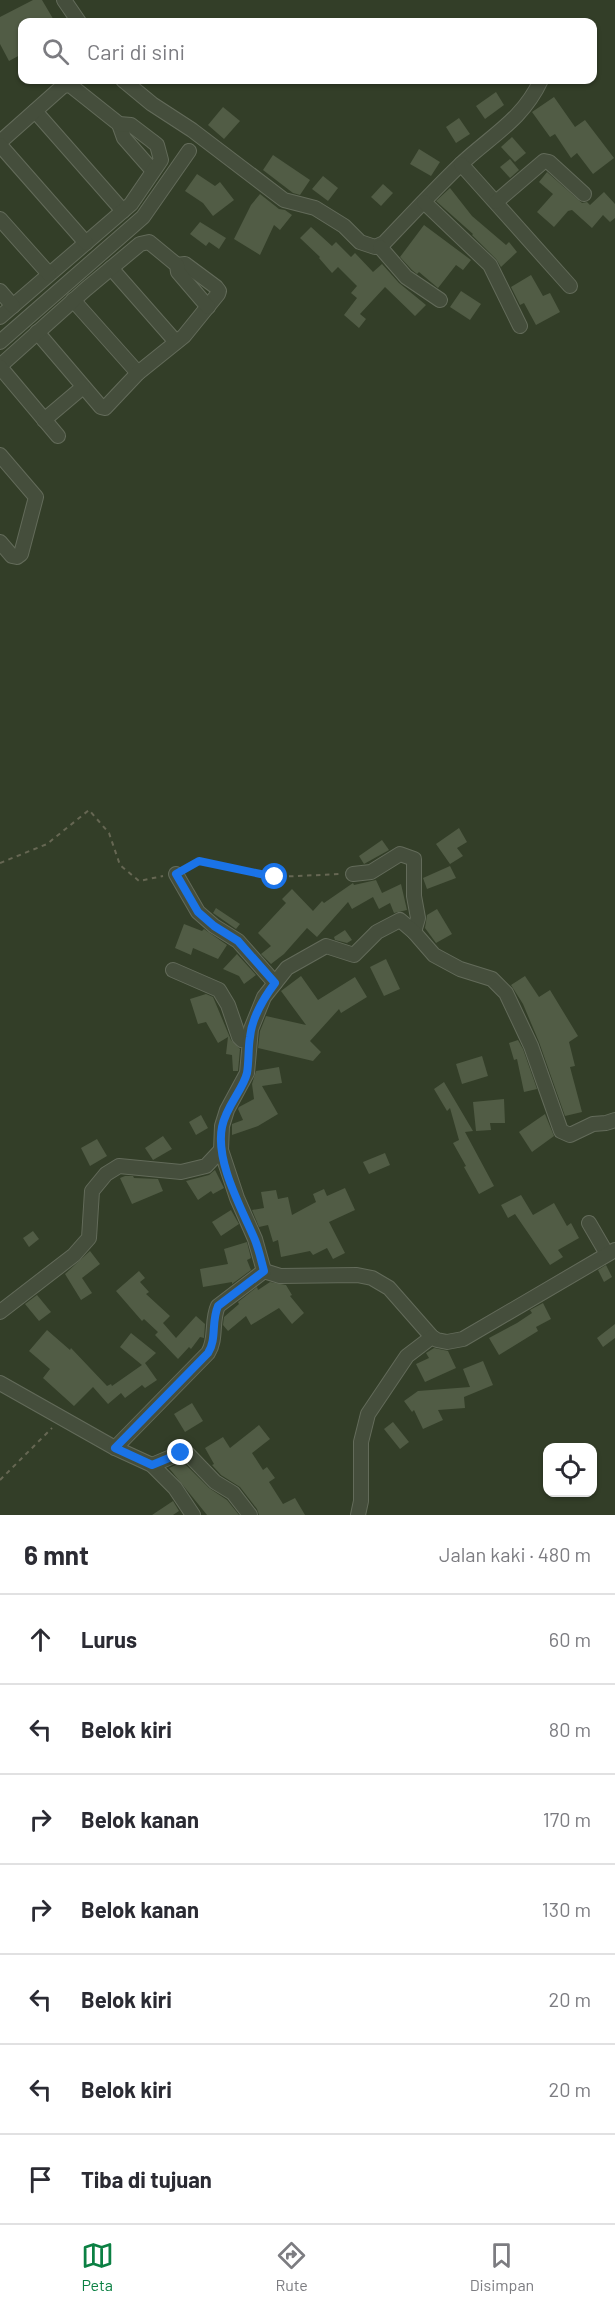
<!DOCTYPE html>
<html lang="id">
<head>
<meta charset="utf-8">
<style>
	body { margin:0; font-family:Barlow,sans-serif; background:#f2f2f3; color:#2b2b33 }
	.controls { position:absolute; right:18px; bottom:18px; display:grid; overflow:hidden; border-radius:12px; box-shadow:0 2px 4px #0004 }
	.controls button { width:54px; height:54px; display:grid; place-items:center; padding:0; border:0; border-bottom:2px solid #e1e1e2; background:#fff; color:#2b2b33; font:30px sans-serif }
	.stop { position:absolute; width:18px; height:18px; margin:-14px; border:4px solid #1a73e8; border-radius:50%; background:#fff }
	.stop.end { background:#1a73e8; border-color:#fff; box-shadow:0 2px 6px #0008 }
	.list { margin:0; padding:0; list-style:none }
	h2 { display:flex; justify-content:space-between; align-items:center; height:78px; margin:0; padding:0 24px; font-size:26px }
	h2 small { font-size:20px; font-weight:400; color:#7c7c81 }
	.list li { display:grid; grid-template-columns:39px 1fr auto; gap:18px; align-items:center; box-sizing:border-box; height:90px; padding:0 24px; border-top:2px solid #e1e1e2 }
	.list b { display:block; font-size:22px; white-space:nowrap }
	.list em { font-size:20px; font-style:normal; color:#7c7c81 }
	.icon { flex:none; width:33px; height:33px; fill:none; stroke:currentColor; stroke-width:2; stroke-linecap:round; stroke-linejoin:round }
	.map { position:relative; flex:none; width:615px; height:1515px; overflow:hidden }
	.search { position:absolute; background:#fff; box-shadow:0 2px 4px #0004; left:18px; right:18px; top:18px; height:66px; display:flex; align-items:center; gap:15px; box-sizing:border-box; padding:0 21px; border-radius:12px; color:#7c7c81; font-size:22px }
	.sheet { height:708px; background:#fff }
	nav { display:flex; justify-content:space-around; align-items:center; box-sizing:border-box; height:84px; border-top:2px solid #e1e1e2; background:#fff; font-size:16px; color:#7c7c81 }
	nav a { display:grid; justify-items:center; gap:3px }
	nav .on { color:#0b8043 }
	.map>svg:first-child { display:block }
	.building { fill:#515c45 }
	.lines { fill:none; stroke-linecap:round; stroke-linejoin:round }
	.minor-casing { stroke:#636b5a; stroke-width:16 }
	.path { stroke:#666753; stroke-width:2; stroke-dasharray:4.5 4.5; stroke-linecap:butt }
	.minor { stroke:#454e3c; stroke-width:14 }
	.route { stroke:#1a73e8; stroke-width:8 }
</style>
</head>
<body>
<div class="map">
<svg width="615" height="1515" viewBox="0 0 615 1515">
	<rect width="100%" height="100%" fill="#333e28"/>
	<g class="building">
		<path d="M33,0h9l13,22h-33v32l-13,7 -9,-17v-27z"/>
		<path d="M496,92l8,13 -19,14 -9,-13z"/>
		<path d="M554,97l21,30 10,-7 29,38 -21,16 -16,-21 -6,5 -16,-24 -5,3 -18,-25z"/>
		<path d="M223,107l17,14 -16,18 -16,-14z"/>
		<path d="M459,118l11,16 -14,9 -10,-16z"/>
		<path d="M512,137l14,16 -11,9 -14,-15z"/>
		<path d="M419,149l21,13 -9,14 -21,-12z"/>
		<path d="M273,155l37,25 -10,15 -7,-2 -30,-23z"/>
		<path d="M510,159l9,11 -9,8 -10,-11z"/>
		<path d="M547,172l35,31 5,-1 3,3 14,-13 11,12v14l-5,4 -7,-7 -11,13 -20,-18 -4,1 -14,16 -17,-15 16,-18 -14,-12z"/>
		<path d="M197,174l18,12 5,-4 14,18 -21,16 -10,-13 -18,-12z"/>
		<path d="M323,176l15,12 -10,13 -16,-12z"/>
		<path d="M383,184l10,9 -12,13 -10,-9z"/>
		<path d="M450,188l22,28 34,29 3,-3 8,10 -16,15 -5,-8 -24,-24 1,-1 -37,-33z"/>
		<path d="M260,194l19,15 6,1 7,5 -12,15 -6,-5 -14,30 -26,-16 17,-34z"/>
		<path d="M200,222l26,16 -7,11 -10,-7 -3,4 -16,-12z"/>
		<path d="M424,225l47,35 -8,10 -7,-5 -18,23 -19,-16 -2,2 -5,-4 -12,-13z"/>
		<path d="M311,227l21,19 4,-4 15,15 4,-4 18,19 9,-8 17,19 27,22 -11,11 -30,-29 -25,27 6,5 -7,9 -15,-13 13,-17 -6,-5 6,-7 -19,-19 -6,6 -13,-15 1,-1 -20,-19z"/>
		<path d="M531,275l12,21 7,-3 10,19 -24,13 -12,-22 -4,2 -9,-18z"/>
		<path d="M461,291l20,13 -11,16 -20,-13z"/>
		<path d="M459,828l8,14 -10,6 6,8 -13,8 -14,-20z"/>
		<path d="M382,840l7,10 -25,14 -5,-8z"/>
		<path d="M450,866l6,12 -29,11 -4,-11z"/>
		<path d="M376,880l6,13 19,-9 6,26 -13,3 -4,-10 -11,6 -6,-12 -21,12 -4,-7 -31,35 -10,-9 -23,26 -13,10 -10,-10 10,-8 -13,-13 28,-30 -4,-4 10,-10 21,22 9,-10 2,2 29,-20 1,2z"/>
		<path d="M216,908l24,16 -4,5 -23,-16z"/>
		<path d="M437,909l15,25 -16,9 -11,-15 2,-13z"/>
		<path d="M184,924l18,7 2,-2 23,16 -9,14 -25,-11 -2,7 -16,-7z"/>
		<path d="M345,930l7,10 -5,3 -12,-3 -1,-3z"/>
		<path d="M237,954l19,21 -12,9 -5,-8 -16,-7z"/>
		<path d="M386,959l14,30 -16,7 -14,-29z"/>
		<path d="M301,976l17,24 37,-23 12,20 -26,16 -2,-4 -29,32 11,11 -8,9 -55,-13 2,-17 6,-15 40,9 -25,-34z"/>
		<path d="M525,976l14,21 11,-7 28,46 -9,6 6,24 -5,1 12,45 -17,4 -26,-74 -16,-38 -12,-19z"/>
		<path d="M206,994l7,3 18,43 9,9 -2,22h-5l-1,-16 -6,-1 2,-17 -10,6 -12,-21 -8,2 -8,-25z"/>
		<path d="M518,1040l5,9 14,40 -13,3 -7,-33 -3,1 -5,-17z"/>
		<path d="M482,1056l6,20 -26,8 -6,-20z"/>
		<path d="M279,1067l3,16 -20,3 16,28 -20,12 -26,9v-11l11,-4 -5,-11 1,-2 15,-8 -2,-15 4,-13z"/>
		<path d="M444,1082l29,49 -8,1 29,54 -15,8 -15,-27 2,-1 -13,-23 6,-3 -9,-32 -3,3 -13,-22z"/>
		<path d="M504,1099l1,24h-15l1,7 -15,1 -3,-29z"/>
		<path d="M545,1114l9,22 -22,16 -13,-20z"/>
		<path d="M201,1115l7,13 -12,7 -7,-13z"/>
		<path d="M163,1136l9,13 -19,11 -8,-12z"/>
		<path d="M97,1139l10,17 -17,10 -9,-18z"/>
		<path d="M385,1153l5,12 -21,9 -6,-12z"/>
		<path d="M215,1170l9,18 -11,6 -2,-3 -13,9 -12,-19 23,-6z"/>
		<path d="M125,1176h8l1,2 24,1 5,12 -31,13 -12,-26z"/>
		<path d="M345,1188l10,22 -26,12 16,31 -12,6 -6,-11 -14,7 -3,-4 -29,6 -3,-17 -5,2 -5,-17 -9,2 -7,-17 12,-2 -3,-16 15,-2 2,9 10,-2 4,18 24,-13 -3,-8 11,-5 3,7z"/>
		<path d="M521,1195l12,20 21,-12 13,23 4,-3 8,15 -21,12 5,7 -13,8 -35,-51 -7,4 -7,-13z"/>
		<path d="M231,1210l8,14 -18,12 -9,-14z"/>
		<path d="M33,1231l6,8 -10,8 -6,-9z"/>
		<path d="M247,1242l4,16 -4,2 4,10 -19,14v-2l-29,5 -3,-18 28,-5 -4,-15z"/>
		<path d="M90,1251l10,13 -18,14 10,15 -11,7 -16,-26z"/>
		<path d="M606,1265l6,12 -8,5 -6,-12z"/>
		<path d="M139,1271l6,7 -5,4 9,10 -3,2 24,22 -7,7 13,15 20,-22 9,8 -1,14 -4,-1 -9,12 -2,-2 -11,12 -23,-24 3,-3 -14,-13 -2,2 -26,-30z"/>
		<path d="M270,1282l16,3 6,10 -2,1 14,17 -12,11 -13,-16 -28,17 -5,-9 -18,15 -5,-6 1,-8 15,-13 -1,-2 19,-15 1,3z"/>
		<path d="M37,1295l14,17 -12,9 -14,-17z"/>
		<path d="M543,1303l8,16 -15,8 2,4 -39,24 -10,-17 28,-15 15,-10 -2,-3z"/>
		<path d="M615,1324v14l-12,9 -6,-9z"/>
		<path d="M47,1330l23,20 1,-2 36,38 4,-2 1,2 30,-21 -22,-18 11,-14 25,20 -11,10 12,17 -12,8 -3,-3 -17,13 -4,-5 -13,11 -15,-17 -19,19 -31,-28 7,-9 -21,-18z"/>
		<path d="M434,1348l14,3 8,17 -31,14 -9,-18 13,-6 -3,-5z"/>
		<path d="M483,1361l10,24 -29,12 1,11 -27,2 5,10 -20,9 -9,-19 -2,2 -8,-11 14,-10 52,-4 -7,-18z"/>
		<path d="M192,1403l11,18 -18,11 -11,-18z"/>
		<path d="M393,1422l16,20 -9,7 -16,-20z"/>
		<path d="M259,1425l11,14 -18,14 11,17 4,-3 8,11 -6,4 14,22 12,-6 10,17h-46l-2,-6 -17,-22 -19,-12 -9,-10 2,-1 -9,-16 18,-11 7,11z"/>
		<path d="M180,1463h4l25,25 18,12 12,15h-32l-38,-47z"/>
		<path d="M173,1501l6,10 -6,4h-21z"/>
	</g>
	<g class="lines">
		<defs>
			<g id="minor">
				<path d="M64,0l15,22"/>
				<path d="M123,80l29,24 40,26 92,70 31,8 29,18 16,16 15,5 9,-4c25,-26 49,-52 75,-77 31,-30 63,-45 82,-86"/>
				<path d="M35,111l88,100"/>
				<path d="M119,124l5,14 29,33"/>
				<path d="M0,142l63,-56 7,-1 49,39 12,1 21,16 5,4 4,15 -30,44 -131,113"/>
				<path d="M0,145l86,98"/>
				<path d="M461,164l109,122"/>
				<path d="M424,202l66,63 30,61"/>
				<path d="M496,202l48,-41 5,1 35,32"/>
				<path d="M0,219l49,55"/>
				<path d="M380,247l26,30 34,23"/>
				<path d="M111,268l65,74"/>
				<path d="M0,291l13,15"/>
				<path d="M73,300l65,73"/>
				<path d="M37,332l64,75 4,1 33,-35 46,-37 34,-42 1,-3 -3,-4 -31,-23 -8,1"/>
				<path d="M0,342l143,-125 46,-66"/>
				<path d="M0,366l86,-77 54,-45 9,-2 28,23 1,7 30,35"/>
				<path d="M0,367l58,69"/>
				<path d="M44,420l39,-33"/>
				<path d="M0,455l36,42 -15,57 -4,3 -5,-1 -12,-14"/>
				<path d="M176,874l22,38 16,14 24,15 37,42"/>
				<path d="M353,874l18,-2 29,-18 14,5v37l4,22 -4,14"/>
				<path d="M173,970l46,20 9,15 11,32 3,3 8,-5"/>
				<path d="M589,1223l18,31"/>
				<path d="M264,1271l-9,-32 -18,-41 -16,-48 1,-24 5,-16 20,-37 4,-44 13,-32 23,-29 39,-22 28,9 23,-23 23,-12 14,12 20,23 26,14 32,10 14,14 25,53 30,85 9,4 23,-11 13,-1 9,-3"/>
				<path d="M264,1271l16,5 77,-1 15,3 17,10 43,49 5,3 10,2 16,-3 152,-89"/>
				<path d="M0,1312l74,-57 15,-17 3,-47 14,-17 13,-8 62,6 25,-6 15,-16"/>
				<path d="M0,1383l115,65 37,17 23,23 18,27"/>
				<path d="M115,1448l93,-95c9,-14 3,-32 10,-47l46,-35"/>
				<path d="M152,1465l26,-11h10l27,28 18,11 17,22"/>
				<path d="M358,1515l3,-14v-59l7,-28 39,-58 25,-19"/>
			</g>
		</defs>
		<use href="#minor" class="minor-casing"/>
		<g class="path">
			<path d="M0,863l47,-19 42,-34 20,23 11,32 19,16 24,-5"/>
			<path d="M185,868l14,-8 76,17 66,-3"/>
			<path d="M0,1480l52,-52"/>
		</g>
		<use href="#minor" class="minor"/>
	</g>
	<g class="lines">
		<path class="route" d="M181,1453l-29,12 -37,-17 93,-95c9,-14 3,-31 10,-47l46,-35c-3,-11 -5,-21 -9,-31 -13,-31 -40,-78 -33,-113 4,-21 21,-37 25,-54 2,-11 1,-25 3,-36 2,-20 13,-38 25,-54l-37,-42 -24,-15 -16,-14 -22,-38 23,-13 76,16"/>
	</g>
</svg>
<div class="controls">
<button><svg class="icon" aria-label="locate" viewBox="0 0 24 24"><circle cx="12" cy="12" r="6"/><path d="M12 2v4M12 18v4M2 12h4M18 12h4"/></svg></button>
</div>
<div class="stop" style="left:275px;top:877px"></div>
<div class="stop end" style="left:181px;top:1453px"></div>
<div class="search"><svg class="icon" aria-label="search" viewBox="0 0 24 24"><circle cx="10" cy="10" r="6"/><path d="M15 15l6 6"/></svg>Cari di sini</div>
</div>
<section class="sheet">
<h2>6 mnt<small>Jalan kaki · 480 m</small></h2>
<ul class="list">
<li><svg class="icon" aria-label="ahead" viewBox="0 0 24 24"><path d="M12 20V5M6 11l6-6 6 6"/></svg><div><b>Lurus</b></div><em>60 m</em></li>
<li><svg class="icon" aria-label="left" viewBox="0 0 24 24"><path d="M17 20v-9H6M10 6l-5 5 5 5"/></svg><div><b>Belok kiri</b></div><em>80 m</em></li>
<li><svg class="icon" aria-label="right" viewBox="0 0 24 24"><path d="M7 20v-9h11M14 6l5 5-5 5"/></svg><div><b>Belok kanan</b></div><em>170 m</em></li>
<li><svg class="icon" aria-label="right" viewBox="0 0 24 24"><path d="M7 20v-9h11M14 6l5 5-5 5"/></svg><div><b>Belok kanan</b></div><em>130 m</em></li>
<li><svg class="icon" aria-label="left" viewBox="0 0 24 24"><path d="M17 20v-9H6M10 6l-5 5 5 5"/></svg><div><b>Belok kiri</b></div><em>20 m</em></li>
<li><svg class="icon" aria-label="left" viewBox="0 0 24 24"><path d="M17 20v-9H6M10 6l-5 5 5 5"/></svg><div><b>Belok kiri</b></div><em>20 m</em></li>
<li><svg class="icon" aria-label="arrive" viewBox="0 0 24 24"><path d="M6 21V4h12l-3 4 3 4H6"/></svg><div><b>Tiba di tujuan</b></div></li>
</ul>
</section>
<nav>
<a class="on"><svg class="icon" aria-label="map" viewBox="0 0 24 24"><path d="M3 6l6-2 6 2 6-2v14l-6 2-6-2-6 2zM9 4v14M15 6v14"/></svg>Peta</a>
<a><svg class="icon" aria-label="directions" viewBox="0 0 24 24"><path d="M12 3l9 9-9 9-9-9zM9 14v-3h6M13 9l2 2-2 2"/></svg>Rute</a>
<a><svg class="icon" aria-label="saved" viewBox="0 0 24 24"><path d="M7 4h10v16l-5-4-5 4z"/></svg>Disimpan</a>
</nav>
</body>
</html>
